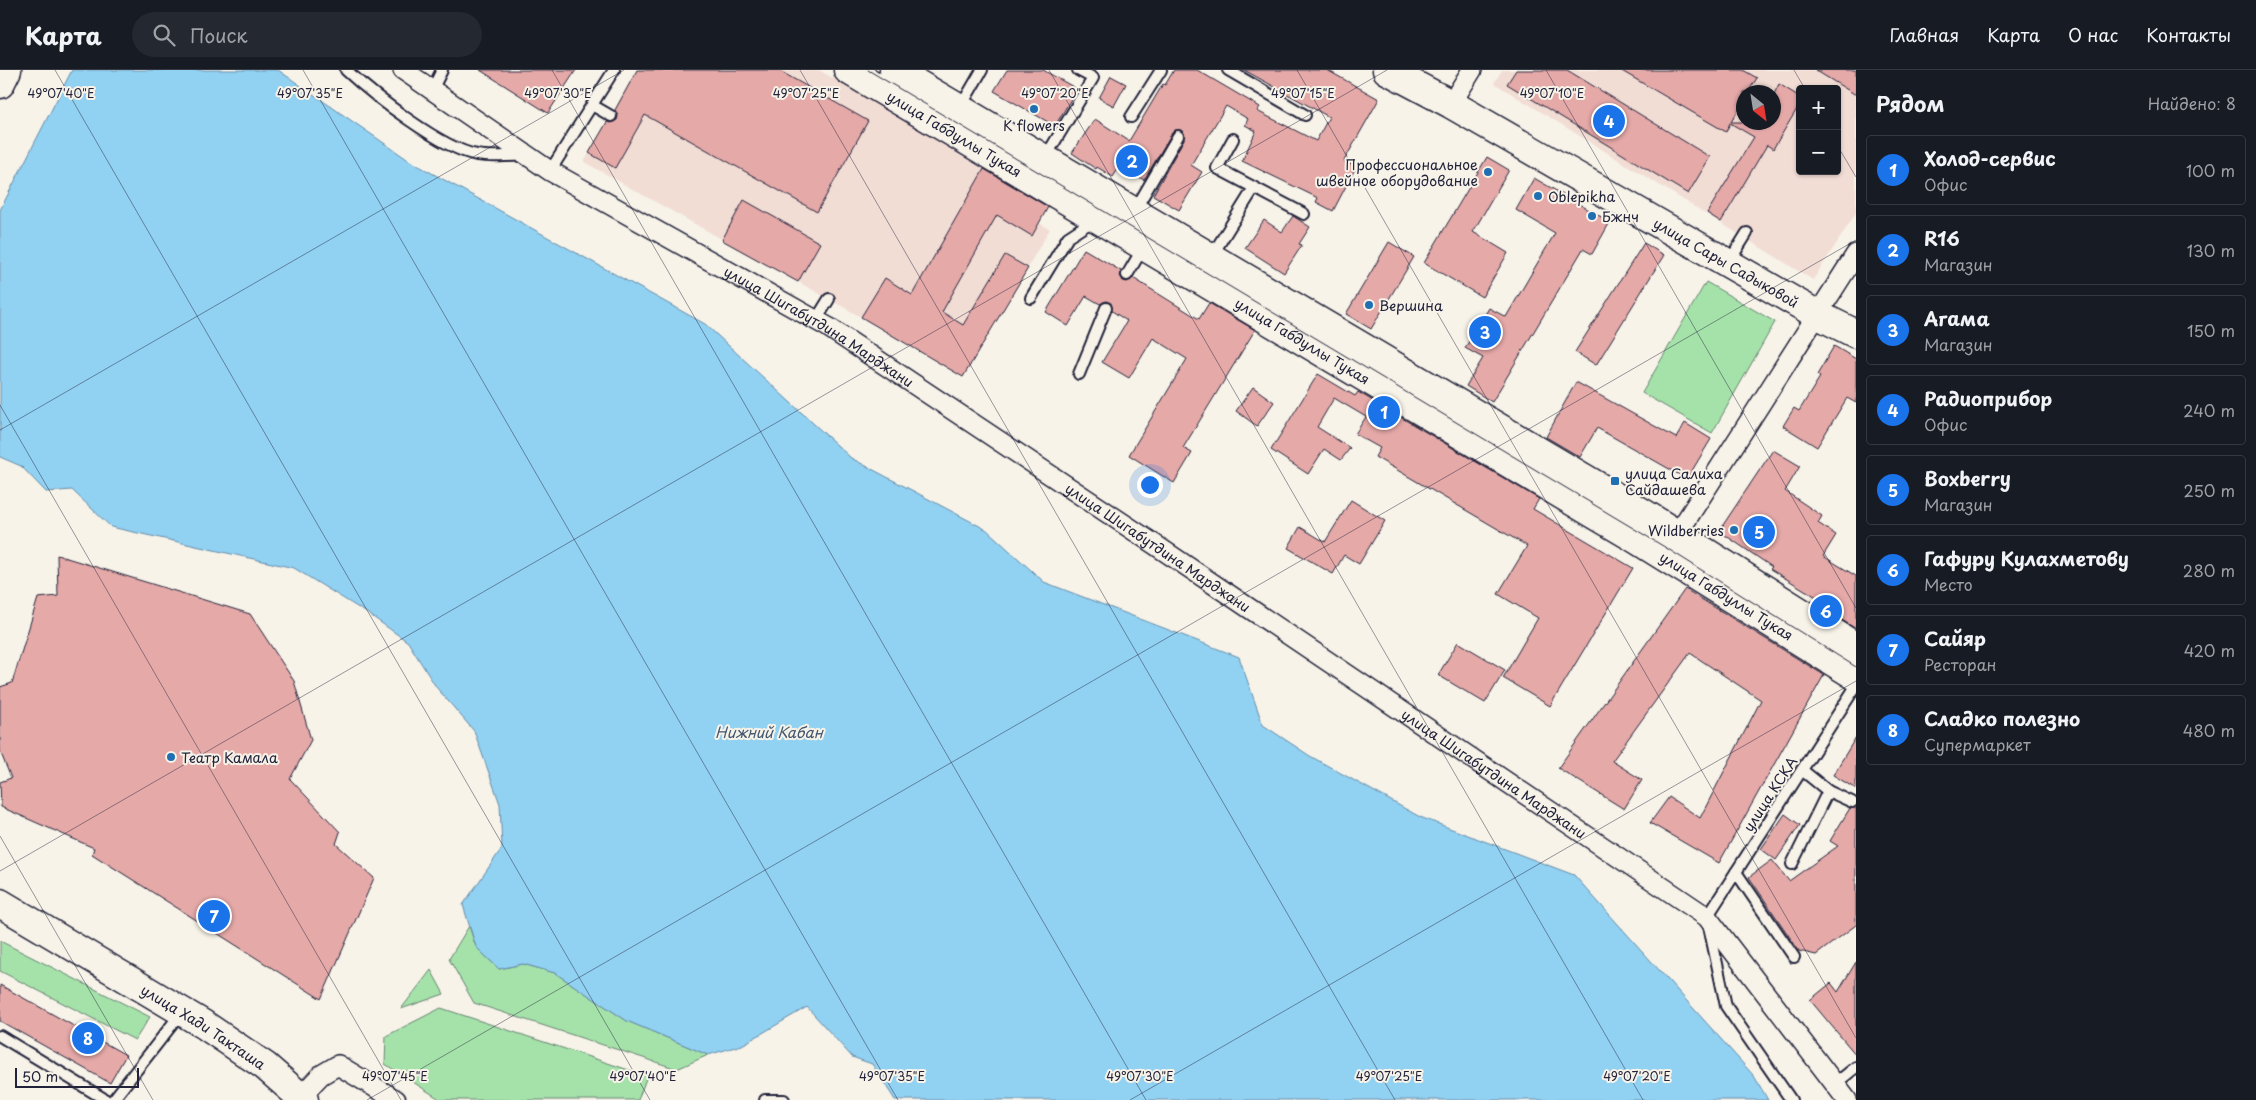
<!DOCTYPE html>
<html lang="ru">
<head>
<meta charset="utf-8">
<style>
	body { margin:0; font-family:"Playpen Sans",sans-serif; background:#242831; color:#f1f3f6 }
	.controls { position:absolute; right:15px; top:15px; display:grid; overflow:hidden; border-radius:5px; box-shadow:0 1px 4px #0004 }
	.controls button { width:45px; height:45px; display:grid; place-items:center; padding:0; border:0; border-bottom:1px solid #363941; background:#171b24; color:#f1f3f6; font:25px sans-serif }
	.compass { position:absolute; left:1736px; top:15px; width:45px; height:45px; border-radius:50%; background:#171b24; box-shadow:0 1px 4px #0004; rotate:150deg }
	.scale { position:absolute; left:15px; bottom:12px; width:124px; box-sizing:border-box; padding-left:5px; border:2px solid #22223b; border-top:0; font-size:14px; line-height:18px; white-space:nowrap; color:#22223b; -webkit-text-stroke:4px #f7f3e8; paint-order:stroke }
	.you { position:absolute; left:1149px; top:414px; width:18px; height:18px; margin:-12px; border:4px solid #fff; border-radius:50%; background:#1a73e8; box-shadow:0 0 0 8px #1a73e833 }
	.badge { display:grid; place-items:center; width:32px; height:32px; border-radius:50%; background:#1a73e8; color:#fff; font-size:16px; font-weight:700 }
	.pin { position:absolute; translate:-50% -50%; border:2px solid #fff; box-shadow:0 1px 5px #0006 }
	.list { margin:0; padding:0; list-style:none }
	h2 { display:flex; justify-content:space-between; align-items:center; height:65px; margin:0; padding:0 20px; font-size:21px }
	h2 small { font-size:16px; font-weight:400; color:#9ea1a6 }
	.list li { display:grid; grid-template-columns:32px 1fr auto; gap:15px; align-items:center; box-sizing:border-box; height:70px; margin:0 10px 10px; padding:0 10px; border:1px solid #363941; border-radius:5px }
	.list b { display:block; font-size:19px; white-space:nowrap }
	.list p { margin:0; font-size:16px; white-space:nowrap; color:#9ea1a6 }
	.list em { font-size:16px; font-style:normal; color:#9ea1a6 }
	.icon { flex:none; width:28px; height:28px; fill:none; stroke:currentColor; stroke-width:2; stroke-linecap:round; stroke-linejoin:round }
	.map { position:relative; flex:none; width:1856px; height:1030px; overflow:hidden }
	header { display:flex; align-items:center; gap:30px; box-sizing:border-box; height:70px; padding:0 25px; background:#171b24; border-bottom:1px solid #363941 }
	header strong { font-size:24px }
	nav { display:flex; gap:28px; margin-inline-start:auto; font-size:18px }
	.search { width:350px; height:45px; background:#242831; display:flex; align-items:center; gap:12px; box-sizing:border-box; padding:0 18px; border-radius:28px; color:#9ea1a6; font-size:19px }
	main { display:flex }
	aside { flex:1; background:#171b24 }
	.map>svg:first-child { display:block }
	.built { fill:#f2ddd5; fill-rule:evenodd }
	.green { fill:#a5e2a9; stroke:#648272 }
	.water { fill:#91d1f2; stroke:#658ba9 }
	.building { fill:#e5a9a8; stroke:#22223b }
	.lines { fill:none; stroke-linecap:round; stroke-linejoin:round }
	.lane-casing { stroke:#22223b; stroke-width:14 }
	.street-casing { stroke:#22223b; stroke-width:22 }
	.secondary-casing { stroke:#22223b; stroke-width:31 }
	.lane { stroke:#f7f3e8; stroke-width:10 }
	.street { stroke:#f7f3e8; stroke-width:19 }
	.secondary { stroke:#f7f3e8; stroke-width:28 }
	.tram { stroke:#22223b; stroke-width:1 }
	.ticks { fill:none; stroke:#22223b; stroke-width:1; stroke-opacity:0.45 }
	.poi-dot { fill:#1f6fb2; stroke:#f7f3e8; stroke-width:2 }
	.labels { text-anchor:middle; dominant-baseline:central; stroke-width:4; stroke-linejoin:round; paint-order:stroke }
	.poi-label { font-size:14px; fill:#22223b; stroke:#f7f3e8; text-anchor:start }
	.street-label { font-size:14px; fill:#22223b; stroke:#f7f3e8 }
	.water-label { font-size:15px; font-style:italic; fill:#435772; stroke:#f7f3e8 }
	.ticks-label { font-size:12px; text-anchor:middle; fill:#22223b; stroke:#f7f3e8; stroke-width:4; stroke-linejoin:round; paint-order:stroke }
</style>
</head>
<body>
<header>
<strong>Карта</strong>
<div class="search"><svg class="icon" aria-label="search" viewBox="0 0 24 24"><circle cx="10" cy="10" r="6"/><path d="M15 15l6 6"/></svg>Поиск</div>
<nav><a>Главная</a><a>Карта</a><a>О нас</a><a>Контакты</a></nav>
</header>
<main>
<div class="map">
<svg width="1856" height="1030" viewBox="0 0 1856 1030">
	<rect width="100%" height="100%" fill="#f7f3e8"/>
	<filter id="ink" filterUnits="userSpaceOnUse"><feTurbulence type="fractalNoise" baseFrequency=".02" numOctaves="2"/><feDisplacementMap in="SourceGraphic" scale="10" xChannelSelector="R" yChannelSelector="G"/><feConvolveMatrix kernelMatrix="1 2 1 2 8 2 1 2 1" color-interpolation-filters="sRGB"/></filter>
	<g filter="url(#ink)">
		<g class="built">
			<path d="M637,0h182l231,135 -11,18 11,6 -87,148 -102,-60 -277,-155z"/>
			<path d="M1502,0h354v143l-43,67 -319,-197zM1800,19h37v82h-37zM1744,22h30v30h-30z"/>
		</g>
		<g class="green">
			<path d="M1706,212l69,40 -63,111 -70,-40z"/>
			<path d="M469,856l7,21 23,22 24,-5 32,9 72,48 81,34 -31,14 -203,-66 -25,-44z"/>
			<path d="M0,871l150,76 -15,23 -135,-69z"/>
			<path d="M431,900l13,24 -43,15z"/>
			<path d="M441,938l206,68 -9,24h-197l-56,-36 1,-28z"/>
		</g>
		<path class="water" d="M72,0h206l132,91 295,163 146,134 136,72 57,52 195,75 24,68 47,31 110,61 154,58 180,201 14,24h-873l-23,-36 -20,-7 -45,-50 -65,38 -34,10 -81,-34 -72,-48 -32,-9 -24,5 -23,-22 -13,-42 39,-57 -2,-44 -26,-73 -38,-44 -28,-45 -38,-27 -76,-47 -183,-41 -39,-37 -26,2 -25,-26 -21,-9v-247z"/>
		<g class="building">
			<path d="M480,0h96l-28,43z"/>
			<path d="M637,0h141l90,51 -51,91 -172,-97 -30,53 -26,-15 18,-31 4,1 6,-3 1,-4 -3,-6z"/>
			<path d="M1007,0h36l34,19 -22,37 -61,-35z"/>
			<path d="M1174,0h23l63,37 -3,4 59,30 13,-24 -85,-47h83l52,29 -35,62 12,6 -23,44 -17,-9 2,-4 -76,-37 14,-30 -11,-6 3,-6 -22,-13 -35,59 11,7 -23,38 -26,-15 31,-56v-6l-3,-3h-6l-3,3 -28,47 -24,-14 -7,11 -16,-10 -1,2 -24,-16 23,-34 34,22 34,-57 2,1z"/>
			<path d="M1516,0h51l143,87 -22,37 -181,-110z"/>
			<path d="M1620,0h123l14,8 -9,14h-4v9l-13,21h43v-28l5,-10 21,13v7l-27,45 -6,-4 -46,77 -14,-9 47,-76 -24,-14 -4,9z"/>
			<path d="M1815,0h41v25z"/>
			<path d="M1111,6l15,8 -12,22 -15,-8z"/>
			<path d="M1487,87l22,13 -36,62 35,21 -26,44 -58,-34z"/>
			<path d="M984,99l64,38 -16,29 -35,-21 -55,97 21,13 42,-70 23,13 -65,109 -102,-60 24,-39 27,17z"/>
			<path d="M1534,108l76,44 -18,32 -9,-5 -91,153 -26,-16 17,-28 -18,-10 24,-40 17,9 49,-84 -39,-23z"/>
			<path d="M744,130l76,43 -22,39 -76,-42z"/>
			<path d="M1293,146l17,11 -11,17 3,1 -18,28 -39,-25 19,-28 18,12z"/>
			<path d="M1389,172l25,15 -43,72 -25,-15z"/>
			<path d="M1644,173l20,12 -68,110 -21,-13z"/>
			<path d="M1084,179l37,22 -1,4 3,6 4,1 6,-4 66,41 10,-16 46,27 -72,118 9,5 -18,30 -45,-28 58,-96 -34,-21 -24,40 -27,-16 25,-41 -15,-10 -1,-8 -5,-2 -6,3 -14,-8 -18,30 -22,-14z"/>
			<path d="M1834,276l22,13v44l-9,-5 -30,49 -34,-21 11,-18 5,3 21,-34 -3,-2z"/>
			<path d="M1318,304l37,22 3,-4 181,107 -6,10 100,59 -83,138 -47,-28 35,-60 -40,-24 29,-48 -152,-89 5,-9 -25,-14 11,-17 -32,-19 -17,29 33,21 -9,12 -17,-11 -16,25 -37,-24z"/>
			<path d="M1576,312l100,56 9,-15 26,16 -24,40 -90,-51 -17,29 -34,-20z"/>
			<path d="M1253,317l21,15 -17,24 -21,-15z"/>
			<path d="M1773,380l27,16 -15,25 37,25 -4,7 18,12 -13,21 33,20v53l-36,-23 3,-5 -53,-32 2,-2 -53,-36z"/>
			<path d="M1351,430l34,21 -26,43 -15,-9 -11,19 -45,-26 12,-21 25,15z"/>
			<path d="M57,485l193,59 44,67 17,59 -21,39 50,53 -4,12 38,34 -53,121 -229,-145 2,-6 -93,-41 -1,-25 11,-4 -11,-27v-64l12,-4 26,-85 20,-2z"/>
			<path d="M1685,519l139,86 -105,188 -69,-40 19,-26 31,21 61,-118 -71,-47 -78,108 30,19 -18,29 -66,-41z"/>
			<path d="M1458,572l47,28 -20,33 -47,-28z"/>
			<path d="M1856,667v52l-23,-14z"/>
			<path d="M1850,738h6v117l-40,30 -17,-4 -50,-74 23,-17 17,21 49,-35 -8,-5z"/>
			<path d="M1785,744l15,11 -24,35 -15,-11z"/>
			<path d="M1856,892v93l-46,-55 21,-17 7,9z"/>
			<path d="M0,915l126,70 -16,28 -110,-62z"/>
		</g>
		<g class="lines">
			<defs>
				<g id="lane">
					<path d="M346,0c27,25 96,79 131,85 15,3 32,0 46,1"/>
					<path d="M1228,0l77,45"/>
					<path d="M432,20l10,-20"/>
					<path d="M592,35l19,11"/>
					<path d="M960,38l22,-38"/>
					<path d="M1131,47l30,-47"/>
					<path d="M1233,69l-16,29 87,46"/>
					<path d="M1045,88l48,-80 -15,-8"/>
					<path d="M550,101l64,-101"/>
					<path d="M1135,140l43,-74"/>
					<path d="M1211,187l43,-69"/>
					<path d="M1729,192l18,-29"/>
					<path d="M1127,205l16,-27"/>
					<path d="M1031,228l37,-61 20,-13 5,-7"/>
					<path d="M816,250l13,-21"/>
					<path d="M1079,304l27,-66"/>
					<path d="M1828,721l24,11"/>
					<path d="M1792,794l36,-73 -26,-21"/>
					<path d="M1736,802l58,85"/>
					<path d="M0,966l106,64"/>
					<path d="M1835,1014l21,-17"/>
					<path d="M113,1030l69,-88"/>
					<path d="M765,1030h19"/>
					<path d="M1791,1030l-65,-94 -19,-89 149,-231"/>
				</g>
				<g id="street">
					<path id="s1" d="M403,0l147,101 278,156 326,217 553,373 140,183"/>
					<path d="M1451,34l21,-34"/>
					<path d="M1671,474l185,-290"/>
					<path d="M301,1026l20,-21 17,-10 58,35"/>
				</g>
				<g id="secondary">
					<path id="s2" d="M848,0l783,466 225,140"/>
					<path d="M894,0l751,444 211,133"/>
					<path id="s3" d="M1387,0l64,34 367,211 38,19"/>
					<path d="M0,14l7,-14"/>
					<path id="s4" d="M0,833l203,121 62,42 39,34"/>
				</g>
			</defs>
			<use href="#lane" class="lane-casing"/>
			<use href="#street" class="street-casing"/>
			<use href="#secondary" class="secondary-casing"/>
			<use href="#lane" class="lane"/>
			<use href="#street" class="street"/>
			<use href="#secondary" class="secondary"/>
			<path class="tram" d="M868,0l800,479 188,118"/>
		</g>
	</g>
	<path class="ticks" d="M55,0l595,1030M303,0l595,1030M552,0l594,1030M800,0l595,1030M1049,0l594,1030M1297,0l559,968M1546,0l310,538M1794,0l11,19M1837,75l19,32M0,335l401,695M0,360l624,-360M0,766l153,264M0,801l1387,-801M367,1030l1489,-860M1130,1030l726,-419"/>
	<g class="poi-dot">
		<circle cx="1034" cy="39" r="5"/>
		<circle cx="1488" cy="102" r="5"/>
		<circle cx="1538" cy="126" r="5"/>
		<circle cx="1592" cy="146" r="5"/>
		<circle cx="1369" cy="235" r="5"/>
		<rect x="1610" y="406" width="10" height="10" rx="2.5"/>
		<circle cx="1734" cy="460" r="5"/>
		<circle cx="171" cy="687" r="5"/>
	</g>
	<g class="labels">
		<g class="poi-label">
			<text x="1034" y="55" text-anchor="middle">K flowers</text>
			<text x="1478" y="94" text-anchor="end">Профессиональное<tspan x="1478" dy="16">швейное оборудование</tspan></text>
			<text x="1548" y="126">Oblepikha</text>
			<text x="1602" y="146">Бжнч</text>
			<text x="1379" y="235">Вершина</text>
			<text x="1625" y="403">улица Салиха<tspan x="1625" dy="16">Сайдашева</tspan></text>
			<text x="1724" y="460" text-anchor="end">Wildberries</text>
			<text x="181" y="687">Театр Камала</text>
		</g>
		<g class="street-label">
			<text stroke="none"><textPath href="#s2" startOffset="124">улица Габдуллы Тукая</textPath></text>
			<text stroke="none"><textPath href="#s3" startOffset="390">улица Сары Садыковой</textPath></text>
			<text stroke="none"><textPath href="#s1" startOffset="489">улица Шигабутдина Марджани</textPath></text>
			<text stroke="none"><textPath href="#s2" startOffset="529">улица Габдуллы Тукая</textPath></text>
			<text stroke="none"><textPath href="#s1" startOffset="894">улица Шигабутдина Марджани</textPath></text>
			<text stroke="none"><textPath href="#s2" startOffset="1024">улица Габдуллы Тукая</textPath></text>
			<text stroke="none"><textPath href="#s1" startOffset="1299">улица Шигабутдина Марджани</textPath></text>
			<text transform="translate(1770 724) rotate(-57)">улица КСКА</text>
			<text stroke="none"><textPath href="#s4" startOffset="238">улица Хади Такташа</textPath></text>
		</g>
		<g class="water-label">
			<text x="769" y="661">Нижний Кабан</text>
		</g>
	</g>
	<g class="ticks-label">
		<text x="806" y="28">49°07'25"E</text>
		<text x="1552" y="28">49°07'10"E</text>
		<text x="61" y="28">49°07'40"E</text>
		<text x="310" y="28">49°07'35"E</text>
		<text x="558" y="28">49°07'30"E</text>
		<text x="1055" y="28">49°07'20"E</text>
		<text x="1303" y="28">49°07'15"E</text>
		<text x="395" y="1011">49°07'45"E</text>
		<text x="643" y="1011">49°07'40"E</text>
		<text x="892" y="1011">49°07'35"E</text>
		<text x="1140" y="1011">49°07'30"E</text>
		<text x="1389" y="1011">49°07'25"E</text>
		<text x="1637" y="1011">49°07'20"E</text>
	</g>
</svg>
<div class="controls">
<button>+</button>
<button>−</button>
</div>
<svg class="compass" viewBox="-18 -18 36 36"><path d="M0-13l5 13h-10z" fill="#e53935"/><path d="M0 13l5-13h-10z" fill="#9ea1a6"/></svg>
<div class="scale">50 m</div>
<div class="you"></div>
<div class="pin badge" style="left:1384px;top:342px">1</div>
<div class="pin badge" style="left:1132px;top:91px">2</div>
<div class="pin badge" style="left:1485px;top:262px">3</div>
<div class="pin badge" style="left:1609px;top:51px">4</div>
<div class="pin badge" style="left:1759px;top:462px">5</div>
<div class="pin badge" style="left:1826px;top:541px">6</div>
<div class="pin badge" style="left:214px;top:846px">7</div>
<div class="pin badge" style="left:88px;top:968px">8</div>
</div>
<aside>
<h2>Рядом<small>Найдено: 8</small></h2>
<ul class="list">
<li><span class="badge">1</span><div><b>Холод-сервис</b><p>Офис</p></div><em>100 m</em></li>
<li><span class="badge">2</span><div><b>R16</b><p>Магазин</p></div><em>130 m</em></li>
<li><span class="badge">3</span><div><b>Агама</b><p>Магазин</p></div><em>150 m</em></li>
<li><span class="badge">4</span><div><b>Радиоприбор</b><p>Офис</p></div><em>240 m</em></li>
<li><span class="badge">5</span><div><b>Boxberry</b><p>Магазин</p></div><em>250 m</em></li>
<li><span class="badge">6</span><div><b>Гафуру Кулахметову</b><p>Место</p></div><em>280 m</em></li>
<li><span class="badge">7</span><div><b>Сайяр</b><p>Ресторан</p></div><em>420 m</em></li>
<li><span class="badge">8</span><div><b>Сладко полезно</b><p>Супермаркет</p></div><em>480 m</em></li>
</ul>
</aside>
</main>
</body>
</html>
